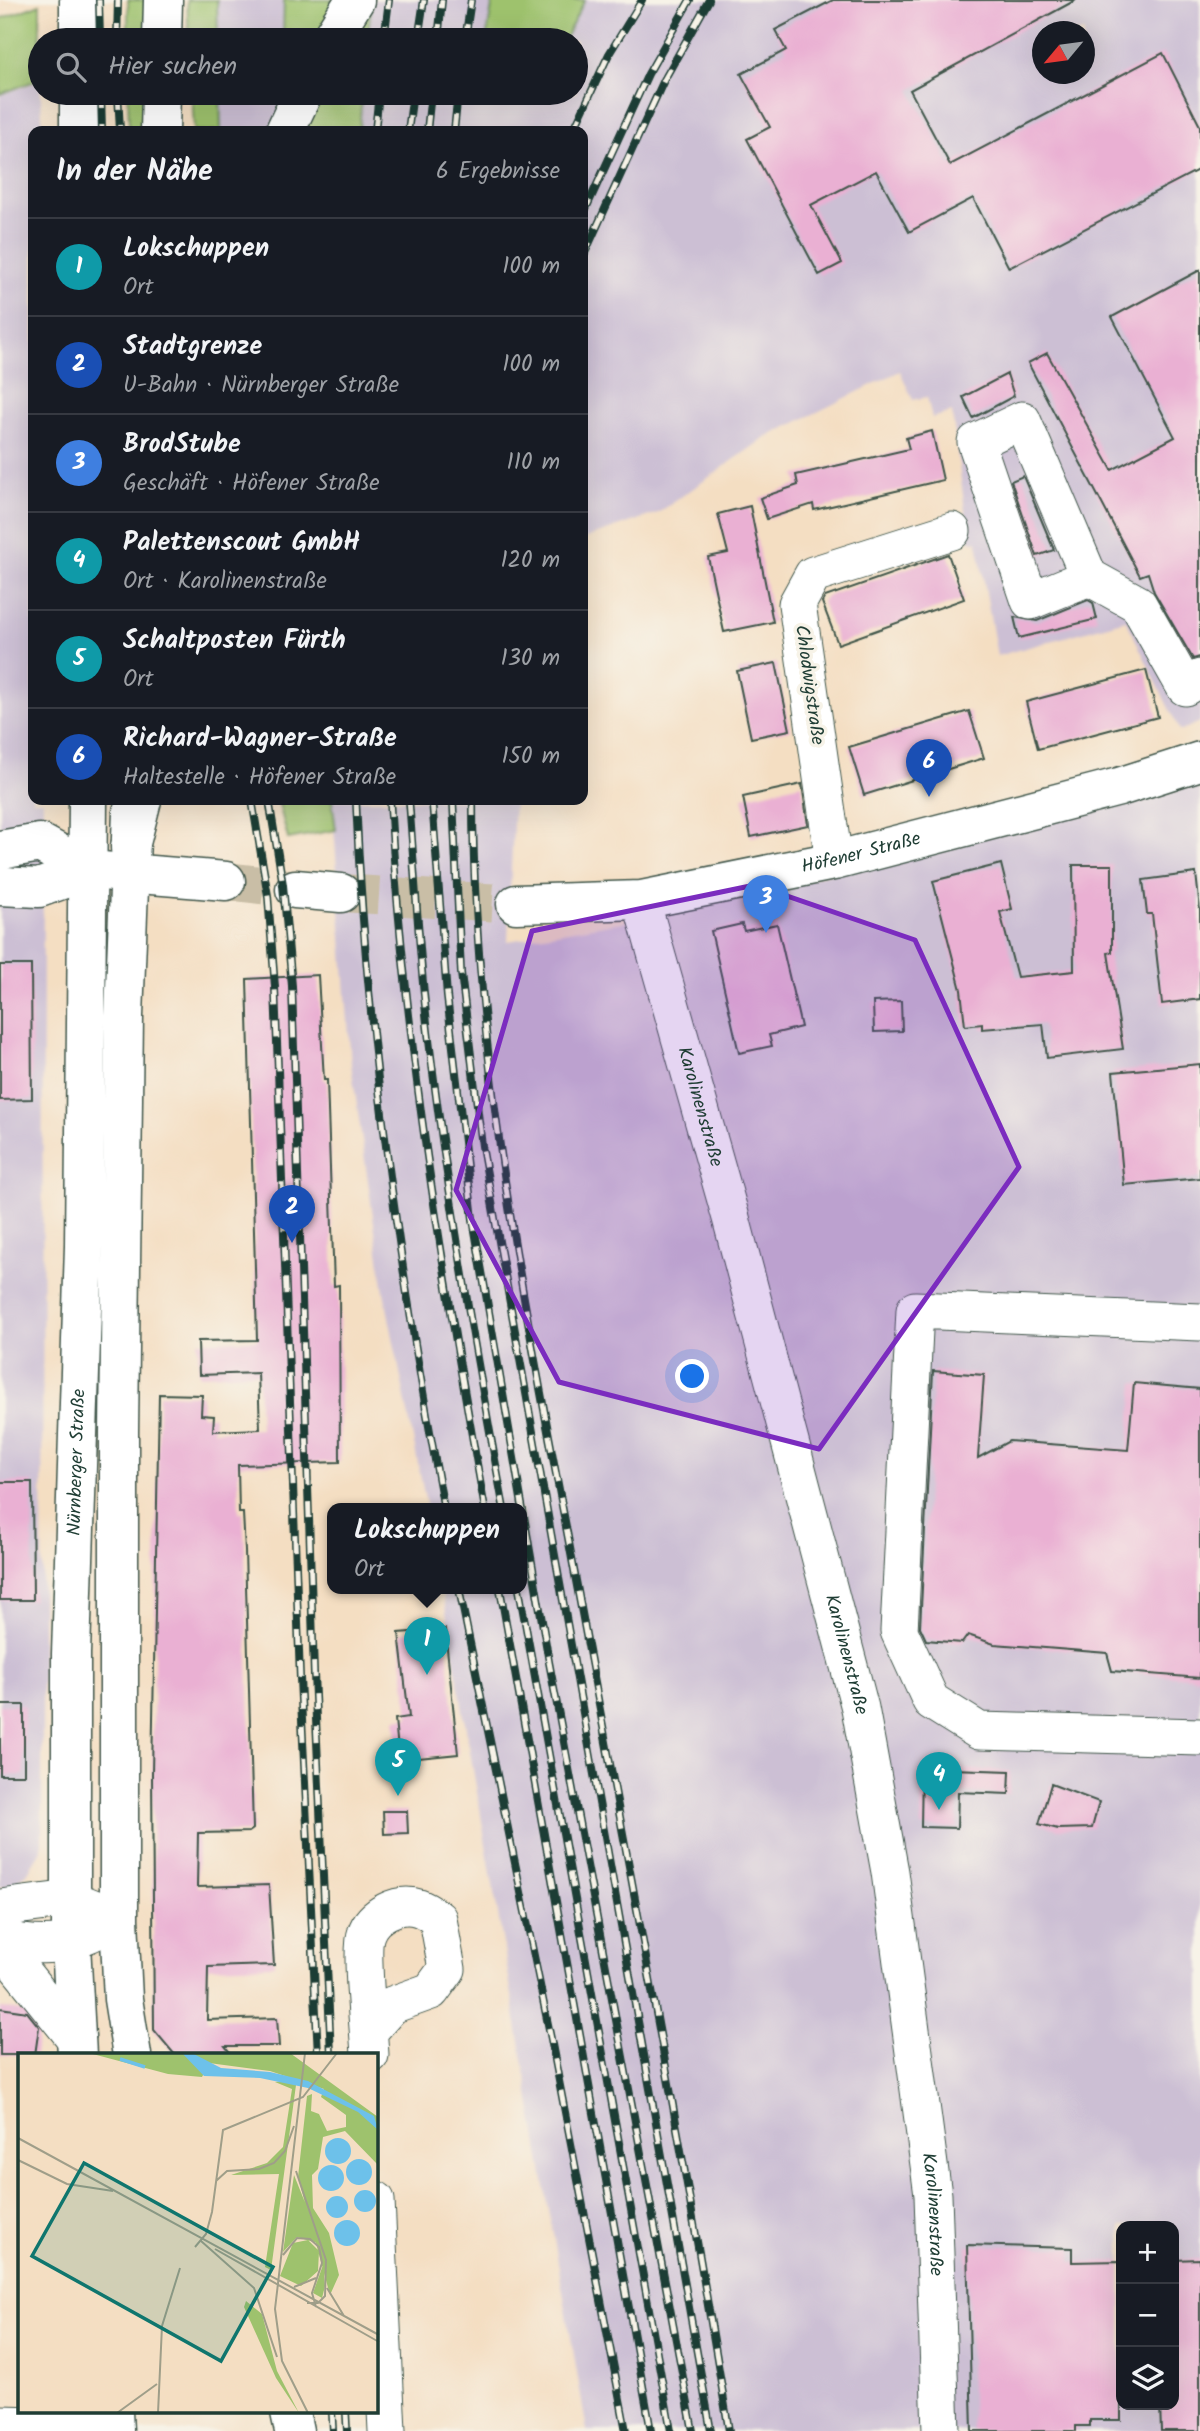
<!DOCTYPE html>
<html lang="de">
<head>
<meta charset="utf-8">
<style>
	body { margin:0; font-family:Kalam,sans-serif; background:#242831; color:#f1f3f6 }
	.controls { position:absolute; right:21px; bottom:21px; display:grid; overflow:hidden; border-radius:14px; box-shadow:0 7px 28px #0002 }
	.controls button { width:63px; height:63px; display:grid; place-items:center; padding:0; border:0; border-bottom:2px solid #363941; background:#171b24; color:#f1f3f6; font:35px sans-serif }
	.compass { position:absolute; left:1032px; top:21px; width:63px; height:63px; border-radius:50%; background:#171b24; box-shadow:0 7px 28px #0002; rotate:241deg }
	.you { position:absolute; left:693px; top:1377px; width:24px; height:24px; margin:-18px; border:5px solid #fff; border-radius:50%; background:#1a73e8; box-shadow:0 0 0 10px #1a73e833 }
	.badge { display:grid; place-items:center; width:46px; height:46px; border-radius:50%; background:#c8321e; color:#fff; font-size:23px; font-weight:700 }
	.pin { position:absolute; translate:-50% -58px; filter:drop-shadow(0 2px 4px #0008) }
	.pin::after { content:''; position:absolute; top:37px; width:24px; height:21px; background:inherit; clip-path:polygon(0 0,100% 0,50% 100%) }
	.popup { position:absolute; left:327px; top:1503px; width:200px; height:91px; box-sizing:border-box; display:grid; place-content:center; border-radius:14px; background:#171b24; filter:drop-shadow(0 2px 5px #0005); font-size:23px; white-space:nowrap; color:#9ea1a6 }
	.popup b { font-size:26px; color:#f1f3f6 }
	.popup::after { content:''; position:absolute; left:50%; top:100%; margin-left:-14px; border:14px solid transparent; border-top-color:#171b24 }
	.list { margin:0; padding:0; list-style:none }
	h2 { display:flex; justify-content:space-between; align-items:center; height:91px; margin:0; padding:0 28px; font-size:30px }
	h2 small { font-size:23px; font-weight:400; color:#9ea1a6 }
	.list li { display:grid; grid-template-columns:46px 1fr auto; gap:21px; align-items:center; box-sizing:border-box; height:98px; padding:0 28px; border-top:2px solid #363941 }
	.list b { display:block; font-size:26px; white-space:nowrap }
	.list p { margin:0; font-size:23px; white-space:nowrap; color:#9ea1a6 }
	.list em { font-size:23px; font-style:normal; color:#9ea1a6 }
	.icon { flex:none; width:38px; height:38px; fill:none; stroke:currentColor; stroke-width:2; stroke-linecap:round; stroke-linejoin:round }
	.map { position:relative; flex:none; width:1200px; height:2431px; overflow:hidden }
	.search { position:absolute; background:#171b24; box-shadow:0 7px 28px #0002; left:28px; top:28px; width:560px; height:77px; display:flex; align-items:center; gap:18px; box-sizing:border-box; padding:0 24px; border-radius:38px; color:#9ea1a6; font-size:26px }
	.panel { position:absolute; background:#171b24; box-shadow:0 7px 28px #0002; left:28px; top:126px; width:560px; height:679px; border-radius:14px }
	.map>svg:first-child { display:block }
	.industrial { fill:#ccbfd4; fill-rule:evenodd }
	.green { fill:#9ec26d; stroke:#5e8050; stroke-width:2 }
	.building { fill:#eab0d3 }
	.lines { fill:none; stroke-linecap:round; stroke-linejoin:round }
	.major-tunnel { stroke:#c9bea6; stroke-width:38; stroke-dasharray:38 19; stroke-linecap:butt }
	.minor-casing { stroke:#3f5549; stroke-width:39 }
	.major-casing { stroke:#3f5549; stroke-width:41 }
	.highway-casing { stroke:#3f5549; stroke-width:41 }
	.minor { stroke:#fff; stroke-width:37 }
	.major { stroke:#fff; stroke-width:38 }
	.highway { stroke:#fff; stroke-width:38 }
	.rail-casing { stroke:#1f3d34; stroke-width:8 }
	.rail { stroke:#f7f3e8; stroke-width:5; stroke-dasharray:16; stroke-linecap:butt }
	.marked { fill:#7b2cbf; fill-opacity:0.2; stroke:#7b2cbf; stroke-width:5; stroke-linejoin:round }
	.labels { text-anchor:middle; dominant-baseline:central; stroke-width:7; stroke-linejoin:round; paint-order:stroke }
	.street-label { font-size:19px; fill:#1f3d34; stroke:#f7f3e8 }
	.inset-river { fill:none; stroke:#6dc1ea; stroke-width:3.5 }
	.inset-road { fill:none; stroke:#9f9e89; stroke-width:2 }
	.view { fill:#0f766e; fill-opacity:0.15; stroke:#0f766e; stroke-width:3.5 }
	.inset-edge { fill:none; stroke:#1f3d34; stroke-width:3.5 }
</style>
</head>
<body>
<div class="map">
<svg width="1200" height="2431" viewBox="0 0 1200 2431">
	<rect width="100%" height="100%" fill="#f7f3e8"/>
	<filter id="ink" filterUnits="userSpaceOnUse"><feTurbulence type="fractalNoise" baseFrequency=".0143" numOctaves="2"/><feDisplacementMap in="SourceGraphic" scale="14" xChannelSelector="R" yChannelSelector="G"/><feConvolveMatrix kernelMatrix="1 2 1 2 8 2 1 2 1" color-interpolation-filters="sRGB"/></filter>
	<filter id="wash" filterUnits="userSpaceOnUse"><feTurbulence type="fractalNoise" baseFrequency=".00686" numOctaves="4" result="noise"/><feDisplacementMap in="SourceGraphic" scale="28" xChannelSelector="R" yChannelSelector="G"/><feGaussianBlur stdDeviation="1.57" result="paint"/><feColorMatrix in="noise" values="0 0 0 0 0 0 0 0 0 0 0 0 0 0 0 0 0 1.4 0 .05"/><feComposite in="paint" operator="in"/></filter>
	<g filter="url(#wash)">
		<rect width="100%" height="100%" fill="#f4dec2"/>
		<g class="industrial">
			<path d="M217,0h67l-1,40h-65z"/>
			<path d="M372,0h121l-7,40h-119z"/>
			<path d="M585,0h615v722l-20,9 -54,-111 -129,36 -20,-115h-8l-17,-129 -20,6 -5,-21 -14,3 -13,-29 -135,67 -107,75 -75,26v-408h-224l3,-38h214v-53h-12zM1042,32h42v42h-42z"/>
			<path d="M40,81l3,50h-10v669h10l-1,1049 -15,24 -18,14h-9v-1792z"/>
			<path d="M220,93h65l8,38h-72z"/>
			<path d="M1200,784v1647h-613l-145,-842h80v-80h-95l-43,-217 -33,-228 -19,-264h182l-6,141 133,-22zM1121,2226h53v179h-53z"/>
		</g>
		<g class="green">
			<rect x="128" y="0" width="18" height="40"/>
			<path d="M187,0h30l1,40h-29z"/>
			<path d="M284,0h88l-5,40h-84z"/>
			<path d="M493,0h92l-21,40h-78z"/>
			<path d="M40,4v75l-40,15v-75z"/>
			<path d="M128,93h18v38h-17z"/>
			<path d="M192,93h28l1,38h-27z"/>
			<path d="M285,93h77l-3,38h-66z"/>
			<path d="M278,800h54l4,30 -48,9z"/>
		</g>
		<g id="blocks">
			<g class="building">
				<path d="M833,0h243l-166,90 40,75 213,-112 37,73v43l-191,99 -36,-70 -64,34 -33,-61 -65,34 31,58 -23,12 -72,-136 23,-12 -29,-53 45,-24 -11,-20z"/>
				<path d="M1200,270v387l-7,2 -39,-67 -6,-19 -8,3 -112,-213 19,-10 65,117 63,-33 -63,-120z"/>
				<path d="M1007,374l7,22 -41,22 -10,-21z"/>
				<path d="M932,431l11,49 -129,30 -1,-6 -46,15 -7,-21 38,-13 -2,-10 113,-26 -3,-11z"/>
				<path d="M1023,476l31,74 -17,6 -26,-75z"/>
				<path d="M750,506l23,116 -49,10 -16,-75 20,-4 -10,-39z"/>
				<path d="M948,554l16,45 -126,45 -16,-42 3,-5z"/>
				<path d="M1088,600l5,3 4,16 -78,19 -5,-21 23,4z"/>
				<path d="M776,663l14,67 -39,8 -14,-67z"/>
				<path d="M1146,670l12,47 -120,32 -12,-47z"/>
				<path d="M969,711l15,47 -120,37 -15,-48z"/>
				<path d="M802,784l6,41 -57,12 -8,-40z"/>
				<path d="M1001,864l11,45 -12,3 17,65 57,-6 -1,-106h39v87l-4,1 15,96 -76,9 -4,-34 -61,5v-5l-17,2 -4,-36 -28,-109z"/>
				<path d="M1196,873l4,37v89l-38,5 -10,-90h-5l-4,-34z"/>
				<path d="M742,924l2,7 33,-7 24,103 -32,8 3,11 -33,7 -28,-122z"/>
				<path d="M0,965h31l1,134 -32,1z"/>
				<path d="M318,975l6,105h3l7,206 5,-1 1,177 -102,3 1,48h4l2,38 8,278 -4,3 -51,1 -1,54 72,-2 5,80 -66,2 -1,53 70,-2 2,28h-54l7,9h-57l-21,-25 -2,-256 7,-380 43,1 -1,20 13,1 -1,15 47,-2 -2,-56 -59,2 -1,-34 59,-1 -10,-361z"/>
				<path d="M901,1001l1,30 -28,1 -1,-30z"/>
				<path d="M1200,1064v114l-76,7 -11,-113z"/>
				<path d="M933,1371l51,4 -6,83 31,-17 119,9 6,-67 66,6v289l-88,-7 -5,-18 -113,-9 -26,-9 -6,8 -36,-3 -6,-13z"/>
				<path d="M0,1482h32l1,118h-33z"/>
				<path d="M445,1629l13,125 -59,6 -4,-41 14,-2 -10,-84z"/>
				<rect x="0" y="1705" width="24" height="70"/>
				<path d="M922,1768l88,3 -1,23 -51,-2 -1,36 -36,-1z"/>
				<path d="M1051,1784l48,18 -7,26 -34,1 -19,-5z"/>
				<path d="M383,1811h24l1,22 -24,1z"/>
				<path d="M0,2008l27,4 12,15 -4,28h-35z"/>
				<path d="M967,2245l105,3v14l49,-1v159h-31v6h-14v5h-104z"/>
				<path d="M1200,2259v172h-39l-1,-26h14v-145z"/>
			</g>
		</g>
	</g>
	<g filter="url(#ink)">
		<use href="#blocks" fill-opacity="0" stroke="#3f5549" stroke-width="2"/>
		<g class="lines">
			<g class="major-tunnel">
				<path d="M226,881l69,8"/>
				<path d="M341,893l175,11"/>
			</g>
			<defs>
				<g id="minor">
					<path d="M1089,577l-59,24 -54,-159 46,-22 67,157 49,27 47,83 15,-9"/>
					<path d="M834,861l-37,-257 16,-29 139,-44"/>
					<path id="s1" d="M641,900l90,318 129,490 30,164 43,323 8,236"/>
					<path d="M1200,1322l-285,-12 -16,321 32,70 48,30 221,6"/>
					<path d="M0,1908l71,-9 27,11"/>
					<path d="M0,1939c56,12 70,5 119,-20"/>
					<path d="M0,1945l75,93"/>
					<path d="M369,2031l23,-26 39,-14 16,-22 -9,-50c-6,-4 -13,-9 -19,-11 -21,-7 -47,7 -53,26 -6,16 3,99 4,121"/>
					<path d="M376,2200l11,231"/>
					<path d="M0,2424l114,3"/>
				</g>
				<g id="major">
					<path d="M79,40v-40"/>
					<path d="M162,40l1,-40"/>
					<path d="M79,93v38"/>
					<path d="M160,131l1,-38"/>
					<path d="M132,812l-8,204 -5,416v487l4,80 9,56"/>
					<path d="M0,850l40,-7 49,27 137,11"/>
					<path d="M0,886l39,2 50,-18"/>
					<path d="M295,889l46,4"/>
					<path id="s2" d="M516,904l125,-4 193,-39 285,-74 81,-26"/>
					<path id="s3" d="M77,2055l-6,-111v-290l13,-408 4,-446"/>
					<path d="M113,2412l1,19"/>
					<path d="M290,2412l4,19"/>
				</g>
				<g id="highway">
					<path d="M330,40l25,-40"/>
					<path d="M285,131l18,-38"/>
					<path d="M130,847l12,-47"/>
				</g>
			</defs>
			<use href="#minor" class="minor-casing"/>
			<use href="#major" class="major-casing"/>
			<use href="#highway" class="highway-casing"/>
			<use href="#minor" class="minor"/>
			<use href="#major" class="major"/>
			<use href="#highway" class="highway"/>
			<defs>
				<g id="rail">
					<path d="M99,0l1,40"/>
					<path d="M117,40l1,-40"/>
					<path d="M384,40l5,-40"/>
					<path d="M418,40l6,-40"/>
					<path d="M438,40l4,-40"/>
					<path d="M465,40l6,-40"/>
					<path d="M101,93l1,38"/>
					<path d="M118,93l2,38"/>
					<path d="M375,131l4,-38"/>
					<path d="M408,131l5,-38"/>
					<path d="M427,131l4,-38"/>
					<path d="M454,131l4,-38"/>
					<path d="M573,131l36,-77 33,-54"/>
					<path d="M583,215l65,-141 42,-74"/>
					<path d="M583,257l81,-177 45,-80"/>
					<path d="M252,800l16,96 7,91 25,691 18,377"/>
					<path d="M269,800l14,85 9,101 22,688 17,381"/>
					<path d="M356,800c10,239 44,473 88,709"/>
					<path d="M390,800c14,238 53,474 95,709"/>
					<path d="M409,800c6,77 10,155 19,232 19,160 47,319 76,477"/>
					<path d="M432,800l15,196 26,223 76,443 144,769"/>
					<path d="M453,800l8,173 21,173 229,1285"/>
					<path d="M473,800c0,250 51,503 97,748 54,294 111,588 159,883"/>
					<path d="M459,1589l92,450 75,392"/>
					<path d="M500,1589l151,842"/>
					<path d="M519,1589l152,842"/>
					<path d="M332,2412l1,19"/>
					<path d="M346,2412l1,19"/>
				</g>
			</defs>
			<use href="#rail" class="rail-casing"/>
			<use href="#rail" class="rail"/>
		</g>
	</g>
	<path class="marked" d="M755,885l160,55 104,227 -200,282 -260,-67 -103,-192 76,-259z"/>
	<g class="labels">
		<g class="street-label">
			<text transform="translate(809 685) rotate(82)">Chlodwigstraße</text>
			<text stroke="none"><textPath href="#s2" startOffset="350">Höfener Straße</textPath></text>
			<text stroke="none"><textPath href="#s1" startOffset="215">Karolinenstraße</textPath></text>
			<text stroke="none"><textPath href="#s3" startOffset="593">Nürnberger Straße</textPath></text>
			<text stroke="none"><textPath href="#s1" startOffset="782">Karolinenstraße</textPath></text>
			<text stroke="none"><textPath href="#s1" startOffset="1349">Karolinenstraße</textPath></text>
		</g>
	</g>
	<g transform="translate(18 2053)">
		<rect width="360" height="360" fill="#f4dec2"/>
		<path d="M71,0h201l88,64v48l-33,-34 -22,6 -5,32 -6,6 1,33 16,25 10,42 -9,20 -32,-118 9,-81 5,-2 -1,17 8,3 8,17 19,-4v-12l-25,-18 3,-8 -54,-18 -61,-8 -7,14 -34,-3zM265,28l13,4 -25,185 -6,-3 14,-93 -48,1 36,-12 16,-16 9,-58 -17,-7zM276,122l28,70 3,41 -3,12 -9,-5 10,-28 -6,-22 -20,-6 -14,15zM290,187l11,11 -1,20 -17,15 -21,-10 13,-33zM228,248l16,13 15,57 22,42 -23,-35 -32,-71z" fill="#9ec26d"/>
		<path d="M164,0h10l29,15 49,4 38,9 66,35 4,14 -20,-18 -50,-24 -48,-10 -56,-2zM307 98a13 13 0 1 1 26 0a13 13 0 1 1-26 0ZM328 119a13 13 0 1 1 26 0a13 13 0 1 1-26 0ZM300 125a13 13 0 1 1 26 0a13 13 0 1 1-26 0ZM336 148a11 11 0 1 1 22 0a11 11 0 1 1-22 0ZM308 154a11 11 0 1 1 22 0a11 11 0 1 1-22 0ZM316 180a13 13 0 1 1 26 0a13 13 0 1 1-26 0Z" fill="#6dc1ea"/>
		<path class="inset-river" d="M102,6l25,8"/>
		<path class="inset-road" d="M287,0l-30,256 7,52 26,52M0,85l361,197M0,107l49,24 46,7M278,118l30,89 -1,36 -7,7h-11M198,128l11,-10 32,-2 15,-6 11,-12 9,-25M183,188l53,47 23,69M177,194l11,-13 6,-22 11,-82 80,-33 34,-44M197,196l164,93M265,202l14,-17 13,1 9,8 3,16 -10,30 4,14M276,234l22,-9M309,235l17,28M99,360l40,-29M140,360l4,-87 18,-58"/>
		<path class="view" d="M66,110l189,104 -52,94 -189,-105z"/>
		<rect width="360" height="360" class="inset-edge"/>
	</g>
</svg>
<div class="controls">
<button>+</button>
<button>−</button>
<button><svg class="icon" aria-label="layers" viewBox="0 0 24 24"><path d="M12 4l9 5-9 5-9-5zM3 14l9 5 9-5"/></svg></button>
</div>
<svg class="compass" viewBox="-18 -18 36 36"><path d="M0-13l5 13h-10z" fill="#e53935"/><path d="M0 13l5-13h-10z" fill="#9ea1a6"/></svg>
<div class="you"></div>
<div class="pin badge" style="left:427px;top:1675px;background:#0f9aa8">1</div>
<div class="popup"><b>Lokschuppen</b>Ort</div>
<div class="pin badge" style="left:292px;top:1243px;background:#1a4fb4">2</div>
<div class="pin badge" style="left:766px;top:933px;background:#3f7fe0">3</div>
<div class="pin badge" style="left:939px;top:1810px;background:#0f9aa8">4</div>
<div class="pin badge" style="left:398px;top:1796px;background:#0f9aa8">5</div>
<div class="pin badge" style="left:929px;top:797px;background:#1a4fb4">6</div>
<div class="search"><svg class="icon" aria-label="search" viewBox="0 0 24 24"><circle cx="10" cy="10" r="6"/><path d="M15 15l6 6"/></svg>Hier suchen</div>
<section class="panel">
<h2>In der Nähe<small>6 Ergebnisse</small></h2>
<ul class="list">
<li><span class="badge" style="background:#0f9aa8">1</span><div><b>Lokschuppen</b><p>Ort</p></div><em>100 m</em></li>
<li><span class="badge" style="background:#1a4fb4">2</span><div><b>Stadtgrenze</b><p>U-Bahn · Nürnberger Straße</p></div><em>100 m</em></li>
<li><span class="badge" style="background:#3f7fe0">3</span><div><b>BrodStube</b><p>Geschäft · Höfener Straße</p></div><em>110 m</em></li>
<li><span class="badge" style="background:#0f9aa8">4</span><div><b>Palettenscout GmbH</b><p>Ort · Karolinenstraße</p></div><em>120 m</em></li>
<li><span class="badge" style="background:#0f9aa8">5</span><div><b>Schaltposten Fürth</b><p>Ort</p></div><em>130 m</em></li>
<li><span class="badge" style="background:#1a4fb4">6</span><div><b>Richard-Wagner-Straße</b><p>Haltestelle · Höfener Straße</p></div><em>150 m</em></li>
</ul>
</section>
</div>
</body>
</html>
